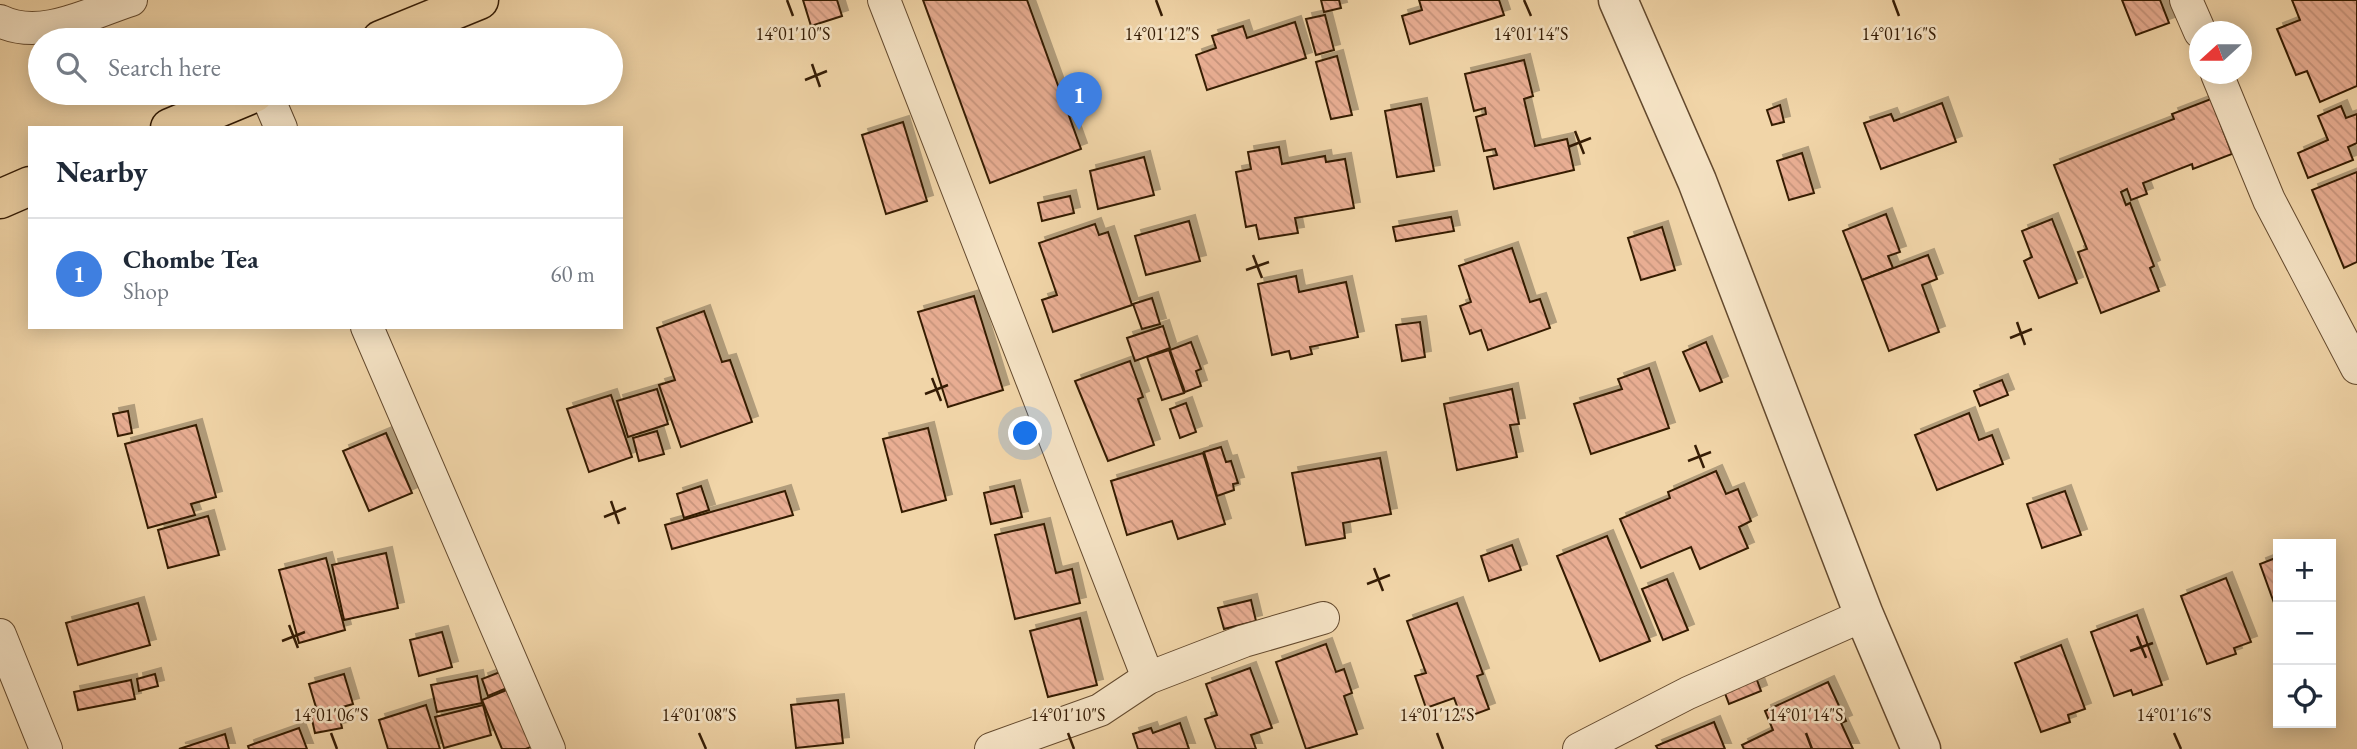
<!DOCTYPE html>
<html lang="en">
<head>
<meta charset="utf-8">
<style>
	body { margin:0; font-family:"EB Garamond",serif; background:#f2f2f3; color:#1f2937 }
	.controls { position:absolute; right:21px; bottom:21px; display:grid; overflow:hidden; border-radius:0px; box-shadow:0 4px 18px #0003 }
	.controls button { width:63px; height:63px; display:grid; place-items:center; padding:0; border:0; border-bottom:2px solid #e0e1e3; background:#fff; color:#1f2937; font:35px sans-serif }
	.compass { position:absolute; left:2189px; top:21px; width:63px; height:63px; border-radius:50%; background:#fff; box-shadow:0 4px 18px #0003; rotate:249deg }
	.you { position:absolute; left:1026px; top:434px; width:24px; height:24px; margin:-18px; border:5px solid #fff; border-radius:50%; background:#1a73e8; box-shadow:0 0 0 10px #1a73e833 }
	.badge { display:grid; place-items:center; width:46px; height:46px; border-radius:50%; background:#8f2418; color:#fff; font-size:23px; font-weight:700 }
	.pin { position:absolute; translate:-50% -58px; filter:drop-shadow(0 2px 4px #0008) }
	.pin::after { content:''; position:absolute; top:37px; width:24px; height:21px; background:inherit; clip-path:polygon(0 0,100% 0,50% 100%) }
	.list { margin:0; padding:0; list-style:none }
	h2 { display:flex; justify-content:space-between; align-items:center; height:91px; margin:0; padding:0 28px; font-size:30px }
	h2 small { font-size:23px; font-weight:400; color:#747a83 }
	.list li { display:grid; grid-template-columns:46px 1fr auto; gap:21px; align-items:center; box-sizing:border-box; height:112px; padding:0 28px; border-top:2px solid #e0e1e3 }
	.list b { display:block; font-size:26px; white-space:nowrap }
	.list p { margin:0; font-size:23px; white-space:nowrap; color:#747a83 }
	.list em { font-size:23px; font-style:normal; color:#747a83 }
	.icon { flex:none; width:38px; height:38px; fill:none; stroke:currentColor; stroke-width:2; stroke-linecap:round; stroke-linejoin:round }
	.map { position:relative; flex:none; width:2357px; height:749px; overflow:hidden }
	.search { position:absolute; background:#fff; box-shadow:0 4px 18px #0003; left:28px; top:28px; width:595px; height:77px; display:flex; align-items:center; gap:18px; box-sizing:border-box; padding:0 24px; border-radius:38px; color:#747a83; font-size:26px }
	.panel { position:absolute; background:#fff; box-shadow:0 4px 18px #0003; left:28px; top:126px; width:595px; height:203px; border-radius:0px }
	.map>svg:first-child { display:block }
	.building { fill:url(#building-back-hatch); stroke:#351c05; stroke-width:2; filter:url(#shadow) }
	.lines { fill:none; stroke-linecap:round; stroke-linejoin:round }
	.minor-casing { stroke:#644a2e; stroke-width:34 }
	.tertiary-casing { stroke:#644a2e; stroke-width:41 }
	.trunk-casing { stroke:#351c05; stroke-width:41 }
	.minor { stroke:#f6e4c6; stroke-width:32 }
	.tertiary { stroke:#f6e4c6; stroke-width:38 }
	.trunk { stroke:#f1d5a8; stroke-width:38 }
	.ticks { fill:none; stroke:#351c05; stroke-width:2.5 }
	.ticks-label { font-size:18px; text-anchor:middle; fill:#351c05; stroke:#f6e4c6; stroke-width:5; stroke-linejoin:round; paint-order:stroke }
</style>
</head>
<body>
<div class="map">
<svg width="2357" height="749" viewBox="0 0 2357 749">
	<defs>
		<pattern id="building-back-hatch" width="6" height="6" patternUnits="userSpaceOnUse" patternTransform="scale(1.75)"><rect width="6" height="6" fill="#e9ae93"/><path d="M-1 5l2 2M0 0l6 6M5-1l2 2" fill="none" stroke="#c8957d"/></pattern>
		<filter id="shadow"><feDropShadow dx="6" dy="-6" stdDeviation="0" flood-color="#0004"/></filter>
	</defs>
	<rect width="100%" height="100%" fill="#f1d5a8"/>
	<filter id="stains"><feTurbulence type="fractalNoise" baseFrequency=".00286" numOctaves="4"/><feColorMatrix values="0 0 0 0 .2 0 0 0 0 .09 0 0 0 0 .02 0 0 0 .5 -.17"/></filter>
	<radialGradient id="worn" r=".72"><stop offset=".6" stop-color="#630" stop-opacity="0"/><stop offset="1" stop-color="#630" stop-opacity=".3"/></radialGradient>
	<g class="building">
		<path d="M803,0h34l5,16 -31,10z"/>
		<path d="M923,0h104l54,149 -91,34z"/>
		<path d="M1321,0h18l2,8 -17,4z"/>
		<path d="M1419,0h80l5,15 -94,29 -8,-28 20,-6z"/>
		<path d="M2122,0h38l9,23 -33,12z"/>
		<path d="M2292,0h65v86l-37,16 -13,-31 -11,4 -19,-46 23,-9z"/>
		<path d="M1325,15l9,35 -18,5 -10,-36z"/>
		<path d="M1295,22l11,36 -99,32 -11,-35 20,-7 -4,-12 31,-10 4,12z"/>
		<path d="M1337,56l15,59 -21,4 -15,-57z"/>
		<path d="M1524,60l9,36 -9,3 11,47 32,-7 7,31 -80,19 -7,-32 10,-2 -2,-6 -11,2 -8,-34 10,-3 -1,-6 -11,3 -9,-37z"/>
		<path d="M2211,99l21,55 -39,15 -1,-5 -49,19 4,11 -16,6 -4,-11 -6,3 5,13 4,-2 24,63 -4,2 9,23 -58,22 -23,-61 9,-3 -33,-84 120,-46 -2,-5z"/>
		<path d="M1942,103l14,39 -75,27 -17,-46 27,-9 3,7z"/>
		<path d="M1421,104l13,67 -37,6 -12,-66z"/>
		<path d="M1780,105l4,17 -12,3 -5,-15z"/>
		<path d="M2341,106l5,12 11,-4v29l-9,4 5,13 -45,18 -10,-25 30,-13 -10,-24z"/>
		<path d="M903,122l24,79 -41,13 -24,-79z"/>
		<path d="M1279,147l3,17 43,-8 1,6 19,-3 9,49 -59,10 3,15 -39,6 -3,-14 -10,2 -10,-55 15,-3 -3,-17z"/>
		<path d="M1802,153l12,40 -25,7 -12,-39z"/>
		<path d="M1144,157l10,38 -56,14 -8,-38z"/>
		<path d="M2357,172v90l-13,6 -32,-78z"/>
		<path d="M1070,196l4,17 -32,8 -4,-18z"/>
		<path d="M1886,214l14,38 -12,4 5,12 -31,12 -19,-49z"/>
		<path d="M1451,217l3,14 -58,10 -3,-14z"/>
		<path d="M2052,219l25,64 -38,15 -15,-37 8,-4 -10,-26z"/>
		<path d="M1189,221l11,40 -54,14 -11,-39z"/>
		<path d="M1095,224l4,11 9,-3 24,73 -79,27 -11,-32 15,-5 -18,-52z"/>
		<path d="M1662,227l13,43 -34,10 -13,-42z"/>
		<path d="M1512,248l18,54 10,-3 10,29 -62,22 -7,-20 -11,4 -10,-28 11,-4 -12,-36z"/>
		<path d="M1928,255l9,24 -15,6 17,47 -50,19 -27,-71z"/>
		<path d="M1296,276l3,16 47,-10 12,55 -48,10 2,7 -21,5 -2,-8 -17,4 -14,-71z"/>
		<path d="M974,296l29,94 -55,17 -30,-95z"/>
		<path d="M1152,298l8,26 -18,5 -9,-25z"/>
		<path d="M704,311l18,51 8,-2 22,62 -71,25 -22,-62 16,-5 -18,-52z"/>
		<path d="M1420,322l5,35 -23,4 -6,-36z"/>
		<path d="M1163,326l7,22 -35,13 -8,-23z"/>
		<path d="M1191,342l10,27 -5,2 5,15 -16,6 -15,-42z"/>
		<path d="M1706,342l16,40 -22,9 -17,-39z"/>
		<path d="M1169,350l15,43 -22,7 -15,-43z"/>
		<path d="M1130,361l13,36 -5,2 16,46 -46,16 -33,-80z"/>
		<path d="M1649,368l20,60 -78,26 -17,-50 48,-15 -4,-10z"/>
		<path d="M2002,380l6,15 -28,11 -6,-15z"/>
		<path d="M657,389l11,35 -40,13 -11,-36z"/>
		<path d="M1512,389l7,35 -9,1 7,32 -60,13 -13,-66z"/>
		<path d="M611,395l21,62 -43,15 -22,-63z"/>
		<path d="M1186,403l10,29 -16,6 -10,-29z"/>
		<path d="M128,411l4,22 -14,3 -5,-22z"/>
		<path d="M1969,413l10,27 13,-5 11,29 -66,26 -22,-55z"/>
		<path d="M196,425l20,72 -25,7 4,11 -47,13 -23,-84z"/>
		<path d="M928,428l18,72 -44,12 -19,-73z"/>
		<path d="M657,431l7,23 -25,7 -6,-23z"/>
		<path d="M386,433l26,60 -43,18 -26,-60z"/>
		<path d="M1221,447l5,15 5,-1 7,22 -5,1 1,6 -17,6 -13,-44z"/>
		<path d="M1203,453l22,71 -47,15 -6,-18 -45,14 -16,-54z"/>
		<path d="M1380,458l11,56 -48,9 2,15 -39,7 -14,-72z"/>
		<path d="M1716,471l10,23 12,-5 13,32 -12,6 9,21 -48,21 -9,-22 -50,21 -21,-49 50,-21 -2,-6z"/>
		<path d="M701,486l8,24 -25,8 -7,-24z"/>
		<path d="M1014,486l8,31 -31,7 -7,-31z"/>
		<path d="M785,491l8,24 -121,34 -7,-24z"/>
		<path d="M2065,491l16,44 -39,13 -15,-44z"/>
		<path d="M208,516l11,39 -51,13 -10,-38z"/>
		<path d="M1044,524l12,49 16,-4 8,34 -65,16 -20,-84z"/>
		<path d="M1607,536l43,105 -50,20 -43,-105z"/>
		<path d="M1512,545l9,25 -32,11 -8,-25z"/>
		<path d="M386,553l12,55 -54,12 -12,-55z"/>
		<path d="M2278,557v57l-18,-50z"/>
		<path d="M326,558l19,72 -46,13 -20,-73z"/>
		<path d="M2226,578l25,64 -17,6 2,6 -29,10 -26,-68z"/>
		<path d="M1667,579l21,51 -25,10 -21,-51z"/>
		<path d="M1251,600l5,21 -32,8 -6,-21z"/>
		<path d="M138,603l12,42 -72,20 -12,-42z"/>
		<path d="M1457,603l26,71 -6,2 12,33 -27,10 -8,-21 -28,10 -11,-32 11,-3 -19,-52z"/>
		<path d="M2137,615l25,70 -29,10 -2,-5 -17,6 -23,-64z"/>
		<path d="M1080,618l17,67 -49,12 -18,-66z"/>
		<path d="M442,632l10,35 -33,9 -9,-36z"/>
		<path d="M1326,644l10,28 8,-3 8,24 -8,3 13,38 -51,15 -30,-87z"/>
		<path d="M2061,645l24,64 -17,6 2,7 -29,10 -26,-69z"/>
		<path d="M1250,668l22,60 -21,7 5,14h-40l-11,-30 12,-4 -11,-31z"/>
		<path d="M500,672l7,16 -19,8 -6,-17z"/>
		<path d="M155,674l3,12 -19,5 -2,-12z"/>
		<path d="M344,674l9,30 -35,10 -9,-30z"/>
		<path d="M1755,675l6,16 -32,13 -6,-16z"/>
		<path d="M477,676l5,27 -45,9 -6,-27z"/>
		<path d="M131,680l4,19 -57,11 -4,-18z"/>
		<path d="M1828,682l18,39 -5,2 12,26h-109l-2,-4 31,-15 -8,-19z"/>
		<path d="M509,689l24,57 -7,3h-24l-20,-49z"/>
		<path d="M838,700l5,43 -47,5 -5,-43z"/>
		<path d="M426,705l14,44h-52l-9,-29z"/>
		<path d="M483,705l8,30 -47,13 -9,-31z"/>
		<path d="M338,710l4,18 -27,5 -4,-18z"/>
		<path d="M1714,722l11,27h-67l-2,-3z"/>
		<path d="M1180,723l9,26h-51l-5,-15 18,-6 2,5z"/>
		<path d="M299,728l8,21h-58l-1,-3z"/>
		<path d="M225,734l4,15h-50z"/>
	</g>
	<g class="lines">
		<defs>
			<g id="minor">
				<path d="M884,0l264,678"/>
				<path d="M2186,0l14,32"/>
				<path d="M0,21c41,20 90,-8 131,-21"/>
				<path d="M2217,74l52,126 88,168"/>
				<path d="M266,93l15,35"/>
				<path d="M367,327l182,422"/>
				<path d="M0,635l46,114"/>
				<path d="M991,749l109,-39 48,-32 96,-37 79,-23"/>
				<path d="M1579,749l109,-56 176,-78"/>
			</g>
			<path id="tertiary" d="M1618,0l79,181 167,434 57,134"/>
			<g id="trunk">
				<path d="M381,40l98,-40"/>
				<path d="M170,128l84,-35"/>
				<path d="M0,199l30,-13"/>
			</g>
		</defs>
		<use href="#minor" class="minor-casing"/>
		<use href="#tertiary" class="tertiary-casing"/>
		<use href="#trunk" class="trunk-casing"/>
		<use href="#minor" class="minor"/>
		<use href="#tertiary" class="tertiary"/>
		<use href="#trunk" class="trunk"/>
	</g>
	<path class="ticks" d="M787,0l6,16M1156,0l6,16M1524,0l7,16M1893,0l6,16M812,64l8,23M805,80l22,-9M1575,131l9,23M1568,147l23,-9M1253,255l9,23M1246,270l23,-8M2017,322l8,23M2010,338l22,-9M932,378l9,23M925,394l23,-9M1695,445l9,23M1688,461l23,-9M611,501l8,23M604,517l22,-9M1374,568l9,23M1367,584l23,-9M289,625l9,23M2137,636l9,22M282,641l23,-9M2130,651l23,-8M331,733l6,16M699,733l7,16M1068,733l6,16M1437,733l6,16M1806,733l6,16M2174,733l7,16"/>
	<g class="ticks-label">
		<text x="793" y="40">14°01'10"S</text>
		<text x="1162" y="40">14°01'12"S</text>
		<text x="1531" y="40">14°01'14"S</text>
		<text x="1899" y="40">14°01'16"S</text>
		<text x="331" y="721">14°01'06"S</text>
		<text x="699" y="721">14°01'08"S</text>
		<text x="1068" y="721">14°01'10"S</text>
		<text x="1437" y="721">14°01'12"S</text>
		<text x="1806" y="721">14°01'14"S</text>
		<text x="2174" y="721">14°01'16"S</text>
	</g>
	<rect width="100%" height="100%" filter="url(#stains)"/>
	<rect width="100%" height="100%" fill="url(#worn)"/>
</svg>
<div class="controls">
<button>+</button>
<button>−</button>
<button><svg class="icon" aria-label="locate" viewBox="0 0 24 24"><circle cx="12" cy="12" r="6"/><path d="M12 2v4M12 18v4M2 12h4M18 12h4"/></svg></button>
</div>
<svg class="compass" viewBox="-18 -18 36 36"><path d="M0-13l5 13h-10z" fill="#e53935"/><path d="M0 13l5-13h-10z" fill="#747a83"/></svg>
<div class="you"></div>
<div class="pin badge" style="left:1079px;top:130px;background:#3f7fe0">1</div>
<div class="search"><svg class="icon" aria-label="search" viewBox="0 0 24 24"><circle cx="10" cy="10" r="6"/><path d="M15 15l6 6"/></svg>Search here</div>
<section class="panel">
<h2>Nearby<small></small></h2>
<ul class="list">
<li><span class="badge" style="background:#3f7fe0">1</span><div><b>Chombe Tea</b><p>Shop</p></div><em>60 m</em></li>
</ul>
</section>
</div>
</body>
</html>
